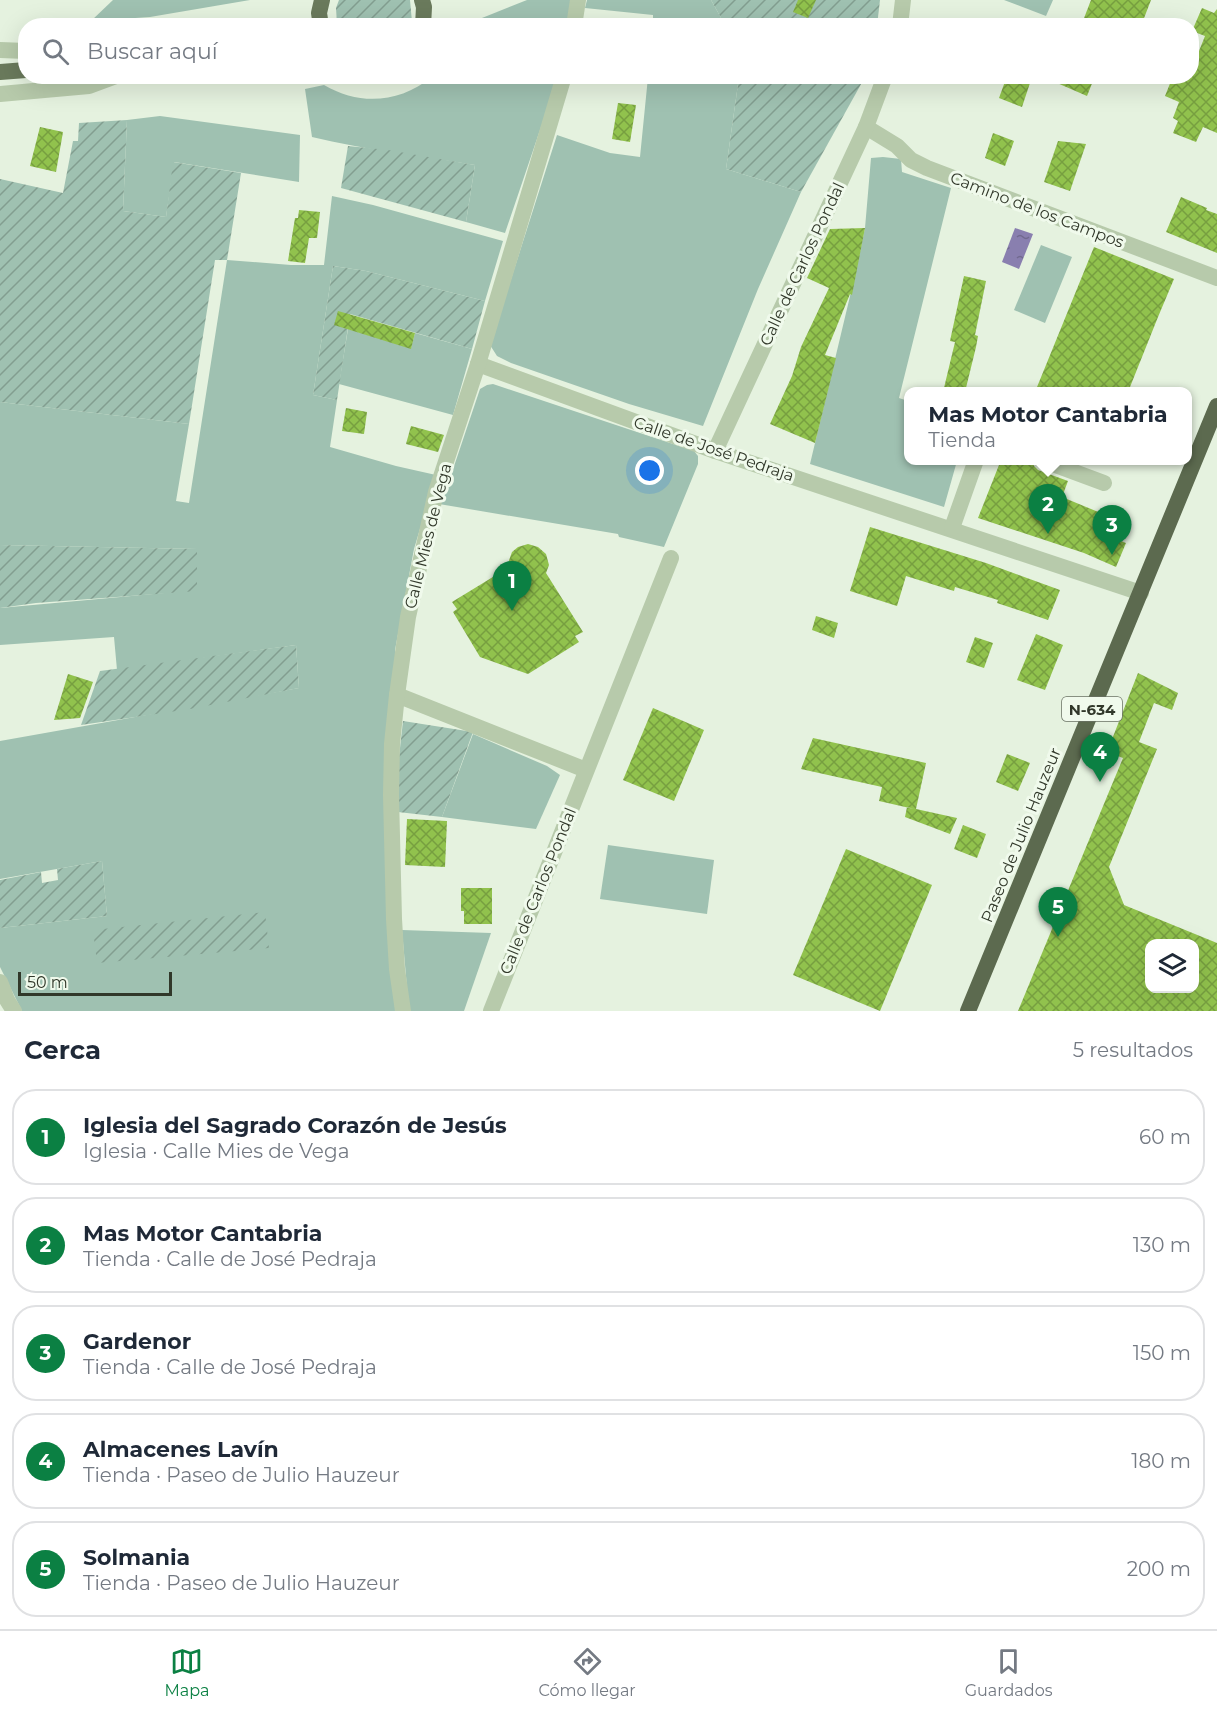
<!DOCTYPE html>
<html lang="es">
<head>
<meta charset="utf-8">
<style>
	body { margin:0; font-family:Montserrat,sans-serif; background:#f6f6f7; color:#1f2937 }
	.controls { position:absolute; right:18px; bottom:18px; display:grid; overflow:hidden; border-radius:12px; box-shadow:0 6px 24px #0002 }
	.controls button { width:54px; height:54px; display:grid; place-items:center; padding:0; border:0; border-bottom:2px solid #e0e1e3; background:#fff; color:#1f2937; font:30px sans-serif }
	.scale { position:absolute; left:18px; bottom:15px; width:154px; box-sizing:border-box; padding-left:6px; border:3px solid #31382a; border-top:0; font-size:16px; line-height:21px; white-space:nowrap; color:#31382a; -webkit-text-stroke:4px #f0faec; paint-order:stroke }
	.you { position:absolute; left:650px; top:471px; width:21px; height:21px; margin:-15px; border:4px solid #fff; border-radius:50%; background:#1a73e8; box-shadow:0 0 0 9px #1a73e833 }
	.badge { display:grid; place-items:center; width:39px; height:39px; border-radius:50%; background:#0b8043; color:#fff; font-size:20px; font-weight:700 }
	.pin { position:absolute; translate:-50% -50px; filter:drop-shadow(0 2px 3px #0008) }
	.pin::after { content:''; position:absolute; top:32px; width:21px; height:18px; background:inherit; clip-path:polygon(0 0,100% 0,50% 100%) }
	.popup { position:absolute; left:904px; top:387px; width:288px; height:78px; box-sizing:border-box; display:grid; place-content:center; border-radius:12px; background:#fff; filter:drop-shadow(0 2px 4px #0005); font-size:20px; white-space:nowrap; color:#747a83 }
	.popup b { font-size:22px; color:#1f2937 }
	.popup::after { content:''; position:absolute; left:50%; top:100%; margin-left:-12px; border:12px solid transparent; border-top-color:#fff }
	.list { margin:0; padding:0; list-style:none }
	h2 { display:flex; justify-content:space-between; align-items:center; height:78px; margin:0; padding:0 24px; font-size:26px }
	h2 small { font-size:20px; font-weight:400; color:#747a83 }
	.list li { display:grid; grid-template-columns:39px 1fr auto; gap:18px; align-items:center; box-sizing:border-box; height:96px; margin:0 12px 12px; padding:0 12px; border:2px solid #e0e1e3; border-radius:24px }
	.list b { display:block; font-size:22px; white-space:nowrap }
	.list p { margin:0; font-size:20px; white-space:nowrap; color:#747a83 }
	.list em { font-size:20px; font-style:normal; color:#747a83 }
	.icon { flex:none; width:33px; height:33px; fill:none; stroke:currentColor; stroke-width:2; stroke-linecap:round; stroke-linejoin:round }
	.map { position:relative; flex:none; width:1217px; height:1011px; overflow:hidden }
	.search { position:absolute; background:#fff; box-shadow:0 6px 24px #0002; left:18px; right:18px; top:18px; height:66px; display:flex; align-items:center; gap:15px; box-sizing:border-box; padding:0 21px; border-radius:24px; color:#747a83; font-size:22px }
	.sheet { height:618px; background:#fff }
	nav { display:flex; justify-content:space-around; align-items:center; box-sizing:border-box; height:84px; border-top:2px solid #e0e1e3; background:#fff; font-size:16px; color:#747a83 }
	nav a { display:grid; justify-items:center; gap:3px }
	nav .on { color:#0b8043 }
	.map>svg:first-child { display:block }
	.green { fill:#9fc1b1 }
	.garden { fill:url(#garden-furrows) }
	.water { fill:url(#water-ripples) }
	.building { fill:url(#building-cross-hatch); fill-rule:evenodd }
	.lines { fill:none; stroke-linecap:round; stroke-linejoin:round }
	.minor { stroke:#b7caab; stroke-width:16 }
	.primary { stroke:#6a7a5c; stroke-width:16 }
	.trunk { stroke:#5c6a4f; stroke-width:16 }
	.labels { text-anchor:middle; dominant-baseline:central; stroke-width:6; stroke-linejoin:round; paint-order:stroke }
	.shield { fill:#f0faec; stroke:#6a7264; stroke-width:1.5 }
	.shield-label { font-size:15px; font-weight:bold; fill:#31382a }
	.street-label { font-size:16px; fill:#31382a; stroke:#f0faec }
</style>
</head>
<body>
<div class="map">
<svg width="1217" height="1011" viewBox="0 0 1217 1011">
	<defs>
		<pattern id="garden-furrows" width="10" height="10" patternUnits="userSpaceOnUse" patternTransform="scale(1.5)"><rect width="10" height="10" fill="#9fc1b1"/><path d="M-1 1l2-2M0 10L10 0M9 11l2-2" fill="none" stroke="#829e90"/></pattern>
		<pattern id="water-ripples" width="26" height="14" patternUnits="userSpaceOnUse" patternTransform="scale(1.5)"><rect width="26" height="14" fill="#897faf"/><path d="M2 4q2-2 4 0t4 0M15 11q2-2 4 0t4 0" fill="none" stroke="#71698f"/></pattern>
		<pattern id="building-cross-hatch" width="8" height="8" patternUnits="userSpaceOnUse" patternTransform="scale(1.5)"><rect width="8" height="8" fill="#91c24d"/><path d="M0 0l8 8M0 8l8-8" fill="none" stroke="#779f40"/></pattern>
	</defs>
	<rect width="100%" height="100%" fill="#e5f2df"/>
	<g class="green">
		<path d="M113,0h137l-100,17 -59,4z"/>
		<path d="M527,0h48l-6,25 -107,1z"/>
		<path d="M587,0h124l14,25h-72v-10l-68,-7z"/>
		<path d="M1004,0h49l-7,16z"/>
		<path d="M432,77h126l-53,156 -39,-11 9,-57c-54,-9 -110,-15 -163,-28l-7,-48 19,-4c36,21 75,18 108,-8z"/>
		<path d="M648,77h91l-13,92 75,23 -43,97 -55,137 -74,-22 -118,-41 -14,-7 -7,-11 67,-210 53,18 30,4z"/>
		<path d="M160,116l140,19 -1,47 -125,-20 -8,55 -43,-6 4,-91z"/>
		<path d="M883,157l18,2 1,13 49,16 -52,210 9,3v59l49,1 -13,46 -134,-43 46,-193 9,-43 6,-70z"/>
		<path d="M332,196l41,9 130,36 -18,60 -119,-30 -33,-5 -20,129 24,5 -7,47 66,19 40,9 -22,74 -19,101 4,361h-377l-22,-44v-39l107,-12 -5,-55 -102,18v-138l299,-53 -3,-43 -179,25 -3,-33 -114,8v-37l197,-18v-41l-197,-4v-143l189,22 -13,77 13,2 38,-243 64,5h33z"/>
		<path d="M1041,245l31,12 -27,66 -31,-13z"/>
		<path d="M348,329l63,19 4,-15 57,16 -19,66 -114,-31z"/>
		<path d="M493,384l201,67 4,5v8l-34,83 -45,-10 -1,-3 -179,-30 4,-5 37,-110 7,-4z"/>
		<path d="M473,734l74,32 13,9 -24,54 -94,-12z"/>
		<path d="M608,845l106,15 -7,54 -107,-15z"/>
		<path d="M402,930l89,3 -27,78h-55z"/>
	</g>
	<g class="garden">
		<path d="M339,0h71l2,22 -1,4 -74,-1 -1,-17z"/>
		<path d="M711,0h169l-3,26 -152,-1z"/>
		<path d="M739,77h126l-64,115 -75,-23z"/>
		<path d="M127,120l-4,91 43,6 7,-55 68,11 -14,87h-12l-26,164 -189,-22v-223l63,14 10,-52h5l1,-18z"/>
		<path d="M348,146l40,4 87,15 -9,57 -125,-34z"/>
		<path d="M333,266l33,5 119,30 -13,48 -122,-35 -13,86 -24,-5z"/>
		<path d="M0,545l197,4v42l-161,12 -36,5z"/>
		<path d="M296,645l3,43 -109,21 -109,16 19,-54z"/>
		<path d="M403,721l70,11 -31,85 -44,-5 1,-55z"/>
		<path d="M102,861l5,55 -107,12v-48l41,-8 1,11 16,-3 -1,-11z"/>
		<path d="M265,912l4,36 -172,15 -4,-33z"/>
	</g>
	<path class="water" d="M1015,228l18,6 -14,35 -17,-7z"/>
	<g class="building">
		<path d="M798,0h18l-8,18 -15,-6z"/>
		<path d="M1091,0h60l-10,26h-60z"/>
		<path d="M1202,8l12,5 3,-4v124l-14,-6 -7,15 -23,-9 5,-12 -5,-3 6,-16 -14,-6 8,-20h18v-5l14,-35 -13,-5z"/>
		<path d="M1007,76h6l17,7 -8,24 -23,-9z"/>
		<path d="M1041,76h54l-8,20z"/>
		<path d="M618,103l18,2 -6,37 -18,-3z"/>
		<path d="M40,127l23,5 -7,40 -26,-6z"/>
		<path d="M993,133l21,8 -9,25 -20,-8z"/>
		<path d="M1058,141l28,3 -16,47 -26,-9z"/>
		<path d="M1181,197l26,11 -1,2 11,4v39l-51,-21z"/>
		<path d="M299,210l21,2 -3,26h-8l-4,25 -17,-2 7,-43h3z"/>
		<path d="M865,228l-13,67 -2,-1 -25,61 11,3 -21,85 -45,-19 22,-48 9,-29 28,-59 -22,-10 23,-49z"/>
		<path d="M1094,247l80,32 -16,38 -30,75h-93z"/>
		<path d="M964,276l22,5 -11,54 3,1 -2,11 -11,45h-22l12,-50 -5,-1z"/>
		<path d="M338,311l77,22 -4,16 -77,-24z"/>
		<path d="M346,408l21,4 -3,22 -22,-3z"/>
		<path d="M411,426l33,9 -6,17 -32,-8z"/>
		<path d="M1001,460h31l2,6 4,4 30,11 -6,16 46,19 -7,17 25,10 -10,24 -32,-14 -106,-35z"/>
		<path d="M870,527l116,36 74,27 -12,30 -51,-17 1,-3 -43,-13 -1,4 -48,-15 -9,30 -47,-15z"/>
		<path d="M528,544l10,3 8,7 3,11 -3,8 37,59 -8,4 4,6 -51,32 -48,-17 -27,-45 4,-3 -5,-7 54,-33 6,-17 6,-5z"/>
		<path d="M816,616l22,7 -4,15 -22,-8z"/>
		<path d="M1036,634l27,11 -18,45 -28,-10z"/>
		<path d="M975,637l18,6 -9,25 -18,-6z"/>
		<path d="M1138,673l40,20 -6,17 -18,-7 -15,39 18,7 -48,118 15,38 93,38v68h-199l105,-253 -16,-6zM1149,944h45v44h-45z"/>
		<path d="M68,674l25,8 -13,36 -26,2z"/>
		<path d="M653,708l51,22 -30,71 -51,-21z"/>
		<path d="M813,738l113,25 -10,46 41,9 -7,16 -45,-17 2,-10 7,2 -35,-8 3,-14 -81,-18z"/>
		<path d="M1007,754l23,9 -12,28 -22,-9z"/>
		<path d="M407,819l40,2 -2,46 -40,-2z"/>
		<path d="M963,825l23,9 -9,24 -23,-9z"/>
		<path d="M846,849l86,36 -52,126 -87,-36z"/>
		<path d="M461,888h31v36h-28v-13h-3z"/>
	</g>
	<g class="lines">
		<g class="minor">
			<path d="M574,26l4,-26"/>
			<path d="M900,26l3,-26"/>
			<path d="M0,50l26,1"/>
			<path d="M0,94l89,-8 27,-10"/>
			<path d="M866,127l31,19 14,14 16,8 290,110"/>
			<path d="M478,364l237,87 426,142"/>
			<path d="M715,451l151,-324 19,-51"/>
			<path d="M1042,460l62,23"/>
			<path d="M952,528l24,-68"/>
			<path d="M397,695l189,75"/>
			<path d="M0,982l7,18 7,11"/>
			<path d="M403,1011l-6,-42 -3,-50 -3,-124 1,-51 5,-49 11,-78 28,-125 42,-128 86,-288"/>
			<path d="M491,1011l180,-453"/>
		</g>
		<g class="primary">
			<path d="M422,0l2,7 -1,19"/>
			<path d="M321,26l-2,-13 3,-13"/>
			<path d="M0,72l26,-2"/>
		</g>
		<path class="trunk" d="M968,1011l249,-605"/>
	</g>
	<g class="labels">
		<rect class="shield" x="1062" y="697" width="60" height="24" rx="4.5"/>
		<g class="shield-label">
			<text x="1092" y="709">N-634</text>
		</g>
		<g class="street-label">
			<text transform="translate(1037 210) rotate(21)">Camino de los Campos</text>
			<text transform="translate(802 264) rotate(-65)">Calle de Carlos Pondal</text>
			<text transform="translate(714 449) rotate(19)">Calle de José Pedraja</text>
			<text transform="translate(428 536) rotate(-76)">Calle Mies de Vega</text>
			<text transform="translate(1021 835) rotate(-68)">Paseo de Julio Hauzeur</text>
			<text transform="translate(538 891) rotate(-68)">Calle de Carlos Pondal</text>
		</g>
	</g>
</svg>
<div class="controls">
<button><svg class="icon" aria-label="layers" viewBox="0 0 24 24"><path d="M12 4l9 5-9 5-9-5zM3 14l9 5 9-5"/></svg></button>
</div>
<div class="scale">50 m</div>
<div class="you"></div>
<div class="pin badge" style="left:512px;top:611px">1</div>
<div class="pin badge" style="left:1048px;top:534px">2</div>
<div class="popup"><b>Mas Motor Cantabria</b>Tienda</div>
<div class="pin badge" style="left:1112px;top:555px">3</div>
<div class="pin badge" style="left:1100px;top:782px">4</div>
<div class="pin badge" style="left:1058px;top:937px">5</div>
<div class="search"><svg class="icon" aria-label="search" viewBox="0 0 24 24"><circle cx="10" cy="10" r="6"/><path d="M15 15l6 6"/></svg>Buscar aquí</div>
</div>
<section class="sheet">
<h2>Cerca<small>5 resultados</small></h2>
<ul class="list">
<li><span class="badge">1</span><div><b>Iglesia del Sagrado Corazón de Jesús</b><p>Iglesia · Calle Mies de Vega</p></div><em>60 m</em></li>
<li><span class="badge">2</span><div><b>Mas Motor Cantabria</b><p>Tienda · Calle de José Pedraja</p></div><em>130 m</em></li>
<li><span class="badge">3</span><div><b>Gardenor</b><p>Tienda · Calle de José Pedraja</p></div><em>150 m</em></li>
<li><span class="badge">4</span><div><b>Almacenes Lavín</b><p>Tienda · Paseo de Julio Hauzeur</p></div><em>180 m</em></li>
<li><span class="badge">5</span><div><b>Solmania</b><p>Tienda · Paseo de Julio Hauzeur</p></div><em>200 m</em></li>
</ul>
</section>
<nav>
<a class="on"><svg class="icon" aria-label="map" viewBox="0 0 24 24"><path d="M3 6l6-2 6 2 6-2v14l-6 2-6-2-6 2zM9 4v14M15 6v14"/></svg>Mapa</a>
<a><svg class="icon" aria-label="directions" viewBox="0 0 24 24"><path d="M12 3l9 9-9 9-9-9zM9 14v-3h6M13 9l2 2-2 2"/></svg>Cómo llegar</a>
<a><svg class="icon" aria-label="saved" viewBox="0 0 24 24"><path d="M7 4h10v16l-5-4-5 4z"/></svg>Guardados</a>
</nav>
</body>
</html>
